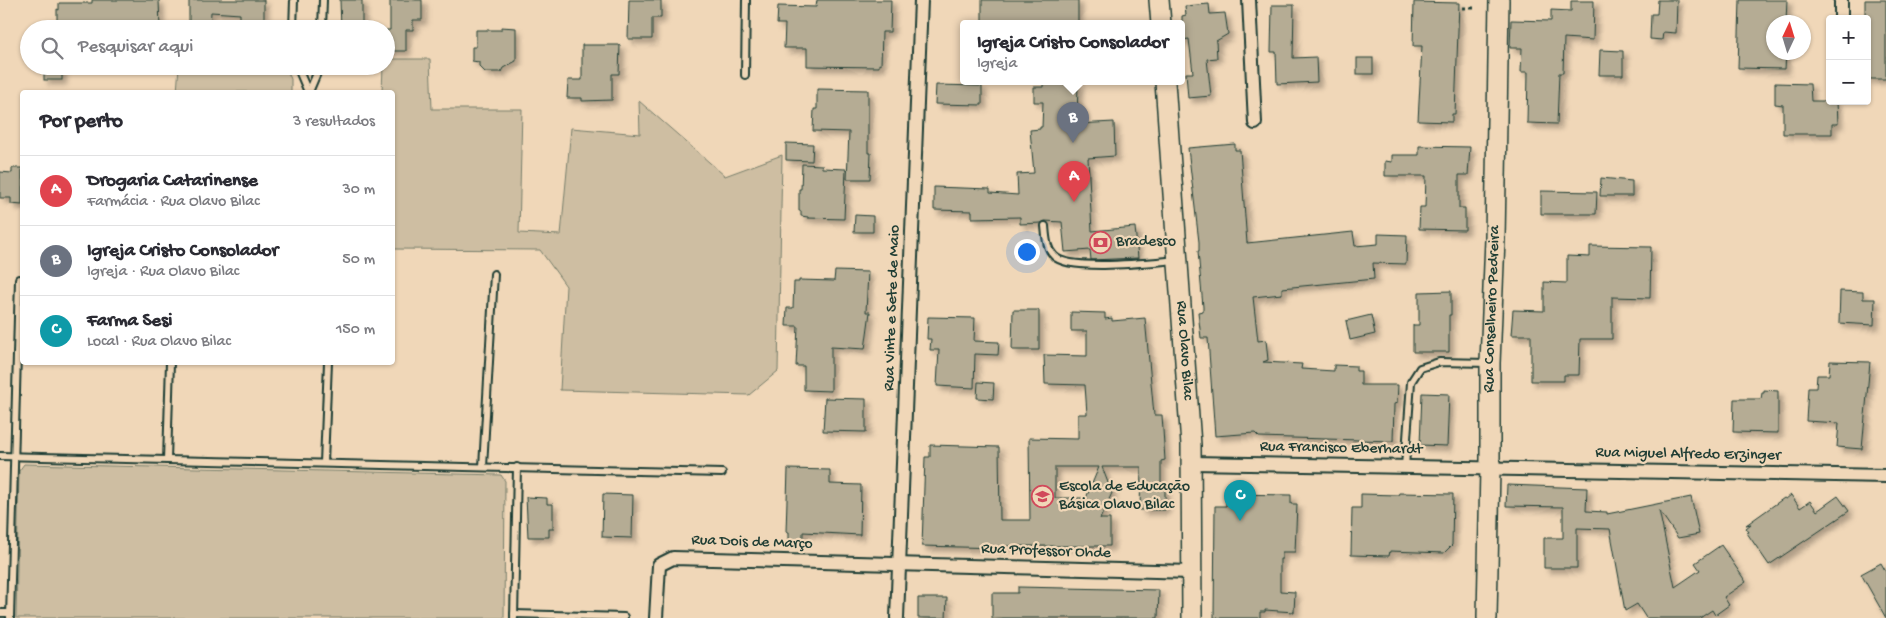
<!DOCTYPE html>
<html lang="pt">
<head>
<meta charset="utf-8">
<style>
	body { margin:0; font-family:"Gochi Hand",sans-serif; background:#f2f2f3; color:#2b2b33 }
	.controls { position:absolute; right:15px; top:15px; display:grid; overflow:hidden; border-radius:5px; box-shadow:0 1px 4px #0004 }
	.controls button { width:45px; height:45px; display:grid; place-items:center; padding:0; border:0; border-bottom:1px solid #e1e1e2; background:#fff; color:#2b2b33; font:25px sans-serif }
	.compass { position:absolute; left:1766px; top:15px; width:45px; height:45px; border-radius:50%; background:#fff; box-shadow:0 1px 4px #0004; rotate:4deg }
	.you { position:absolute; left:1026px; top:251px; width:18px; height:18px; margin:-12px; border:4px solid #fff; border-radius:50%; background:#1a73e8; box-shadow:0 0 0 8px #1a73e833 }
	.badge { display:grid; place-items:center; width:32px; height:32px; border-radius:50%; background:#ea580c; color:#fff; font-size:16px; font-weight:700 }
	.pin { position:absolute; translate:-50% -41px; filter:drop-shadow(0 1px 2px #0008) }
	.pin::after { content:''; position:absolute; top:26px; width:18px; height:15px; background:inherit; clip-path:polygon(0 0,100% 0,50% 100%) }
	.popup { position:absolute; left:960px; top:20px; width:225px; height:65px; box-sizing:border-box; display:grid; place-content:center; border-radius:5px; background:#fff; filter:drop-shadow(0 1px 4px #0005); font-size:16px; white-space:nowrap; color:#7c7c81 }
	.popup b { font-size:19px; color:#2b2b33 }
	.popup::after { content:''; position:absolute; left:50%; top:100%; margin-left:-10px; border:10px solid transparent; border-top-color:#fff }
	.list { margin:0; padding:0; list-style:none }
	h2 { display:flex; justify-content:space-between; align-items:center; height:65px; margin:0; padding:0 20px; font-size:21px }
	h2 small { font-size:16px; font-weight:400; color:#7c7c81 }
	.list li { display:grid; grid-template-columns:32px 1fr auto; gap:15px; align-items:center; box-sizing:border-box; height:70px; padding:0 20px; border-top:1px solid #e1e1e2 }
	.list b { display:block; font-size:19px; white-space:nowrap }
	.list p { margin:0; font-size:16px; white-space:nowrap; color:#7c7c81 }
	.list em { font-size:16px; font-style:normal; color:#7c7c81 }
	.icon { flex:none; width:28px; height:28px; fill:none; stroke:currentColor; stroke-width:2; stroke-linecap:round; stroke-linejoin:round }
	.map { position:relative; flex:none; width:1886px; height:618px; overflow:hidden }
	.search { position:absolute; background:#fff; box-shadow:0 1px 4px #0004; left:20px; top:20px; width:375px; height:55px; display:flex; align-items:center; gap:12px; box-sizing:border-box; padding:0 18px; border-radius:28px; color:#7c7c81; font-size:19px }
	.panel { position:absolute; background:#fff; box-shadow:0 1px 4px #0004; left:20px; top:90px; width:375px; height:275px; border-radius:5px }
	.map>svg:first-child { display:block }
	.green { fill:#cebea2; stroke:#767e6b }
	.building { fill:#b5ac94; stroke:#1f3d34; fill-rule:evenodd; filter:url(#shadow) }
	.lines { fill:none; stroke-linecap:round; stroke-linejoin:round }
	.lane-casing { stroke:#1f3d34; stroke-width:10 }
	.street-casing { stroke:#1f3d34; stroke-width:16 }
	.primary-casing { stroke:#1f3d34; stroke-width:22 }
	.path { stroke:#1f3d34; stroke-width:3; stroke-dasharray:4 4; stroke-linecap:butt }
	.lane { stroke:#f0d7b8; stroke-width:6 }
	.street { stroke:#f0d7b8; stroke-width:12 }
	.primary { stroke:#f0d7b8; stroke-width:19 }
	.labels { text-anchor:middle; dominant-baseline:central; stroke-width:4.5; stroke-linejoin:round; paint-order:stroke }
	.poi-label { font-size:16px; fill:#1f3d34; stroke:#f0d7b8; text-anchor:start }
	.street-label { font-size:16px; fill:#1f3d34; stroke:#f0d7b8 }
</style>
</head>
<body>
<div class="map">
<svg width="1886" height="618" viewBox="0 0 1886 618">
	<defs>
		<filter id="shadow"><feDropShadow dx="4.5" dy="4.5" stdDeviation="2.5" flood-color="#0004"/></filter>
	</defs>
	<rect width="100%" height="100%" fill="#f0d7b8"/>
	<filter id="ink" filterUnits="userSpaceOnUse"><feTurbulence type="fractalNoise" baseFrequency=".02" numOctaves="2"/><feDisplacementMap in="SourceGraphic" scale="10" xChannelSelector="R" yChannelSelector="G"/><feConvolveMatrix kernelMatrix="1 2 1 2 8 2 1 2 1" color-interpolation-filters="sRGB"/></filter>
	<g filter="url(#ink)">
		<g class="green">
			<path d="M386,59h44l2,50h90l-3,124 42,2 10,-107 69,6 -1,-33 86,75 57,-21 -4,216 -29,24 -189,-5 6,-104 -26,-36 -147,-1 -1,-157h-10l1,-26h3z"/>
			<path d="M179,66h106l6,13v13h-114z"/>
			<path d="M24,464l477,11 4,6 -1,137h-488l3,-147z"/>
		</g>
		<g class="building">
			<path d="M92,0h67l1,29h-103v-20l2,1v-7h33z"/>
			<path d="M189,0h75v26l-2,3h-22v-15l-29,-2 -1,17h-21z"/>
			<path d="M340,0h22v29h-21z"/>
			<path d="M390,0h32v20h-9v10h-7v21h-20v-21h4z"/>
			<path d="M629,0h32v18h-9v21h-24z"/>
			<path d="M817,0h74l-1,32h-8l-1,33 -2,-1v3l-72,-1v-18h-23l1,-24h-8l1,-18 38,1z"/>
			<rect x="982" y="0" width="96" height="24"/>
			<path d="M1658,0h19l-1,33 -13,-1 -1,8 -12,-1 1,-25h6z"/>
			<path d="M1740,0h47l-1,22h-12v30h12l-1,17 -47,-1z"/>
			<path d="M1865,0h21v79h-19v-60h-2z"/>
			<path d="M1571,1h23l-1,39 -29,-2 -1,35h-4l-2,51 -30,-1 1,-51h-7l1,-24h-12l1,-28 40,1v-11l20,1z"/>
			<path d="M1414,2l45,1 -4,111h-3v8l-34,-1 4,-75h-9z"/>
			<path d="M1209,4l1,10 15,-1 3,21 -12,7 1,17 -10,1 4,37 -23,2 -2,-25h7l-4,-34 -7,1v-24l4,-1 -1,-9z"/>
			<path d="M1272,5h22l-1,53 23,-1 1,25 -40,2 -1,-32h-5z"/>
			<path d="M501,27l15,1v33l-13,7 -2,4h-16l-6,-6v-4l-7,-1v-14h4v-17h25z"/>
			<path d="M582,45h38l-1,29h-7v26l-30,1v-3h-15l1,-18h14z"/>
			<path d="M1600,50l23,1v24h-24z"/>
			<rect x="1357" y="58" width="16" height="16"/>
			<rect x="44" y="68" width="18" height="12"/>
			<path d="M1043,82h35l-1,42 37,-2 1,34 -27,2 4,73 43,-4 3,31 -47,2 -1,-10 -25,2 -3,-30 -17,-1 -4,2 -21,1v-7l-48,1v-7l-38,-1v-23l56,2v4l28,2 -1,-21 17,-1 -4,-43 10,-1v-2h2l1,-25h-9v-15h9z"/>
			<path d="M1775,83l35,1 1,17h26l1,23h-6v10h-49v-29l-8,-1z"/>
			<path d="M936,85l46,1v19l-47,-1z"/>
			<path d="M817,89l51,1v63h3l-1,26h-23l2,-47 -36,-1 1,-22h3z"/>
			<path d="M786,143l27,1 -1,17 -26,-1z"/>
			<path d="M1235,144v6h5l7,93 106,-11 2,14 23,-2v-10l29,1 -1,29 -33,-1 1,16 -92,9v6l-29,3 5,44 8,-1 2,20 -5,2 39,2 -1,5 33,2v-6l22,1v5h5v14h37l-1,18 -3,1 -1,37 -134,-4 -4,-4 -40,3 -7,-98h-7l-3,-26 5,-1v-4l-5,-56h1v-9l-11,-94z"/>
			<path d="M1419,146l51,1 -2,28h-9v33h6v22l-46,-1 1,-22h5l1,-31h-41v-15l7,1v-7h27z"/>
			<path d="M802,164l20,1v3l24,1 -2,50 -36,-1v-1l-7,-1v-5h-2v-22h2z"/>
			<path d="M12,168h10v37l-11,-1v-6h-11v-26l12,1z"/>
			<path d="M1601,178l31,3v15h-32z"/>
			<path d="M1541,191l56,1 -1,22h-55z"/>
			<path d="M855,215l18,1v16h-19z"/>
			<path d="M1590,246l61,1 -1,51 -38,-1v42h-32l-1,36h-15v6h-33v-46h-20l2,-25 31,1v-29l23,1v-27l23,1z"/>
			<path d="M835,271l33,1 -2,40h4l-5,37 -34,-2v44l-27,-1v-24h-8l2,-40h-12l1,-18h6l1,-26h5v-2l35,1z"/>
			<path d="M1451,291v24h-2v37h-36v-27h6v-33z"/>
			<path d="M1840,291l23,1v7h12l-1,26 -35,-2z"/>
			<path d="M1013,310h26v40h-27z"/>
			<path d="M1071,312l34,1v6l7,-1v3l33,-3 9,97h8l3,45 -4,1v26h4v23h-25l1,-43h-39l10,26 -12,26h10v27h-111v2l-77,-2 3,-89h5v-12l69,2 1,73h30l-1,-82 49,1v-25h9l-2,-29 -40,-1 -1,-29 43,1v-25h-16zM1055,467h44l-13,31h-31z"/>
			<path d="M1371,315l4,19 -25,6 -4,-19z"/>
			<path d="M928,317l47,1 -1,23 25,1 -1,13 -23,-1 -1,34 -37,-2 2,-36h-9l1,-11h-4z"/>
			<path d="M1830,361l40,1 -8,87 -25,-2 2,-24 -33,-2 2,-33h8l1,-13h12z"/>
			<path d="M978,382l16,1 -1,16 -16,-1z"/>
			<path d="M1764,390l14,1v42l-45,-1 1,-33h27l1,-6h2z"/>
			<path d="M1422,393l27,1 -2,52 -27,-1z"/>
			<path d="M825,398l41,1v33l-43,-1z"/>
			<path d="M788,469l42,1v14l31,1 -1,50 -57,-3v9l-14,-1v-8h-3z"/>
			<path d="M1507,485l80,3 -1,23 21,1v2l84,-17 8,37 -21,4 -19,-28 16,77 25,-17 -5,-7 26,-18 25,37 -22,15 5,8 -14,10 -3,-5 -12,8h-54l-9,-14 -12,7 -15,-82 -33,-1v40h-33v-30h19v-31l-57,-1z"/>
			<path d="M1399,493l54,1 -1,51 -8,8 -54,-2 -1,5 -38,-1 1,-47h9v-14l37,1z"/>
			<path d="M603,494l30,1 -1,43 -30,-1z"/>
			<path d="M1226,494l65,1v9h6l-2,48h-13v7h-2v32l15,1 -1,20 -29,-2v2h-5v6h-46l1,-112h11z"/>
			<path d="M1791,495l9,13 10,-7 7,10 21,-15 11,15 -80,54 -22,-32 2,-1 -3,-4 5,-4 -5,1 38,-27 2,1z"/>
			<path d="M526,497l21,1v6h6v25h-4v8h-21z"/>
			<path d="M1881,563l5,9v46l-25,-44z"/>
			<path d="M1018,587l141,3 -1,28h-166v-25h26z"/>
			<path d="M918,598h29l-1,20h-28z"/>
		</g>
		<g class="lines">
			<defs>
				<g id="lane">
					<path d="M293,29l1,-29"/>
					<path d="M322,29l1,-29"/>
					<path d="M297,66l11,26"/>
					<path d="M745,75l1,-75"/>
					<path d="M309,92l11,-26"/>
					<path d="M1045,226c1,10 1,22 9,30 15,16 99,6 123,4"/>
					<path d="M0,456l722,17"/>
					<path d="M167,460l3,-98"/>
					<path d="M324,463l4,-101"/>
					<path d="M483,467l11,-193"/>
					<path d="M1405,467l6,-85 9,-14 19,-6 49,1"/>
					<path d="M0,613h10"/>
					<path d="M514,614l110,3"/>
					<path d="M10,618l9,-339"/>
					<path d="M514,618l3,-151"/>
				</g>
				<g id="street">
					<path d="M1249,0l6,123"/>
					<path d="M1841,19v-19"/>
					<path d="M1192,463l694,13"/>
					<path d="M656,618l3,-53 14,-7 519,14"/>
					<path d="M897,618l24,-618"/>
				</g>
				<g id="primary">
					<path d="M1159,0l2,24"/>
					<path id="s1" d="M1165,82l26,363 1,173"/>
					<path id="s2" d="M1487,618l3,-150v-105l5,-124 4,-239"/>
				</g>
			</defs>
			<use href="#lane" class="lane-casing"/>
			<use href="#street" class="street-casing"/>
			<use href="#primary" class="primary-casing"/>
			<path class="path" d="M1462,8h15"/>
			<use href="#lane" class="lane"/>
			<use href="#street" class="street"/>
			<use href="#primary" class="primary"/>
		</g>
	</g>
	<defs>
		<symbol id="bank-ring" viewBox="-11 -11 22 22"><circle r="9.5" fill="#f0d7b8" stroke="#d1495b" stroke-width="1.5"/><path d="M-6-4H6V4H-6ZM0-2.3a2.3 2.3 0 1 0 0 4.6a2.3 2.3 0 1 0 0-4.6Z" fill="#d1495b"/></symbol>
		<symbol id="school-ring" viewBox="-11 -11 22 22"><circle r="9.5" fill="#f0d7b8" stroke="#d1495b" stroke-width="1.5"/><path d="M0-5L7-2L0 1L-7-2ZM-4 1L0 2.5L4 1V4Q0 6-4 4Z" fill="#d1495b"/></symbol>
	</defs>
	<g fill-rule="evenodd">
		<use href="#bank-ring" x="1088" y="230" width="25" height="25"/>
		<use href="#school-ring" x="1030" y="484" width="25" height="25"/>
	</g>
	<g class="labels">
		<g class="poi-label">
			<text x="1116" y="242">Bradesco</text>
			<text x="1059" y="487">Escola de Educação<tspan x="1059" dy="18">Básica Olavo Bilac</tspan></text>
		</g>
		<g class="street-label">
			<text transform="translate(893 308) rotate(-88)">Rua Vinte e Sete de Maio</text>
			<text stroke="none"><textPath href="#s2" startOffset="309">Rua Conselheiro Pedreira</textPath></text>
			<text stroke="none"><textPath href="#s1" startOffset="269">Rua Olavo Bilac</textPath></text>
			<text transform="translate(1341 449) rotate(1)">Rua Francisco Eberhardt</text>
			<text transform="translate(1688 455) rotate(1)">Rua Miguel Alfredo Erzinger</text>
			<text transform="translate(752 543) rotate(2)">Rua Dois de Março</text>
			<text transform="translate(1046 552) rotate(2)">Rua Professor Ohde</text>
		</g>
	</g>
</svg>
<div class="controls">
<button>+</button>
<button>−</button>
</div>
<svg class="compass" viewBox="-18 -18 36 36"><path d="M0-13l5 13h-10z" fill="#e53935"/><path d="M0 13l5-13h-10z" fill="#7c7c81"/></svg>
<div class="you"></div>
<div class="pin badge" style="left:1074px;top:202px;background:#e0444e">A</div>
<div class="pin badge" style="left:1073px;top:143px;background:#6b7280">B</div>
<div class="popup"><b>Igreja Cristo Consolador</b>Igreja</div>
<div class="pin badge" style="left:1240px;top:521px;background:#0f9aa8">C</div>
<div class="search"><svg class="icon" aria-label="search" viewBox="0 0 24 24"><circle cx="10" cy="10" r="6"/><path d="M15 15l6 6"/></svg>Pesquisar aqui</div>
<section class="panel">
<h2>Por perto<small>3 resultados</small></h2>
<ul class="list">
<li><span class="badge" style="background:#e0444e">A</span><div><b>Drogaria Catarinense</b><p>Farmácia · Rua Olavo Bilac</p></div><em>30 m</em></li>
<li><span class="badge" style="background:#6b7280">B</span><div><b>Igreja Cristo Consolador</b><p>Igreja · Rua Olavo Bilac</p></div><em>50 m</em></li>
<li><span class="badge" style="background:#0f9aa8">C</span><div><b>Farma Sesi</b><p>Local · Rua Olavo Bilac</p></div><em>150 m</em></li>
</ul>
</section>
</div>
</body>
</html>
